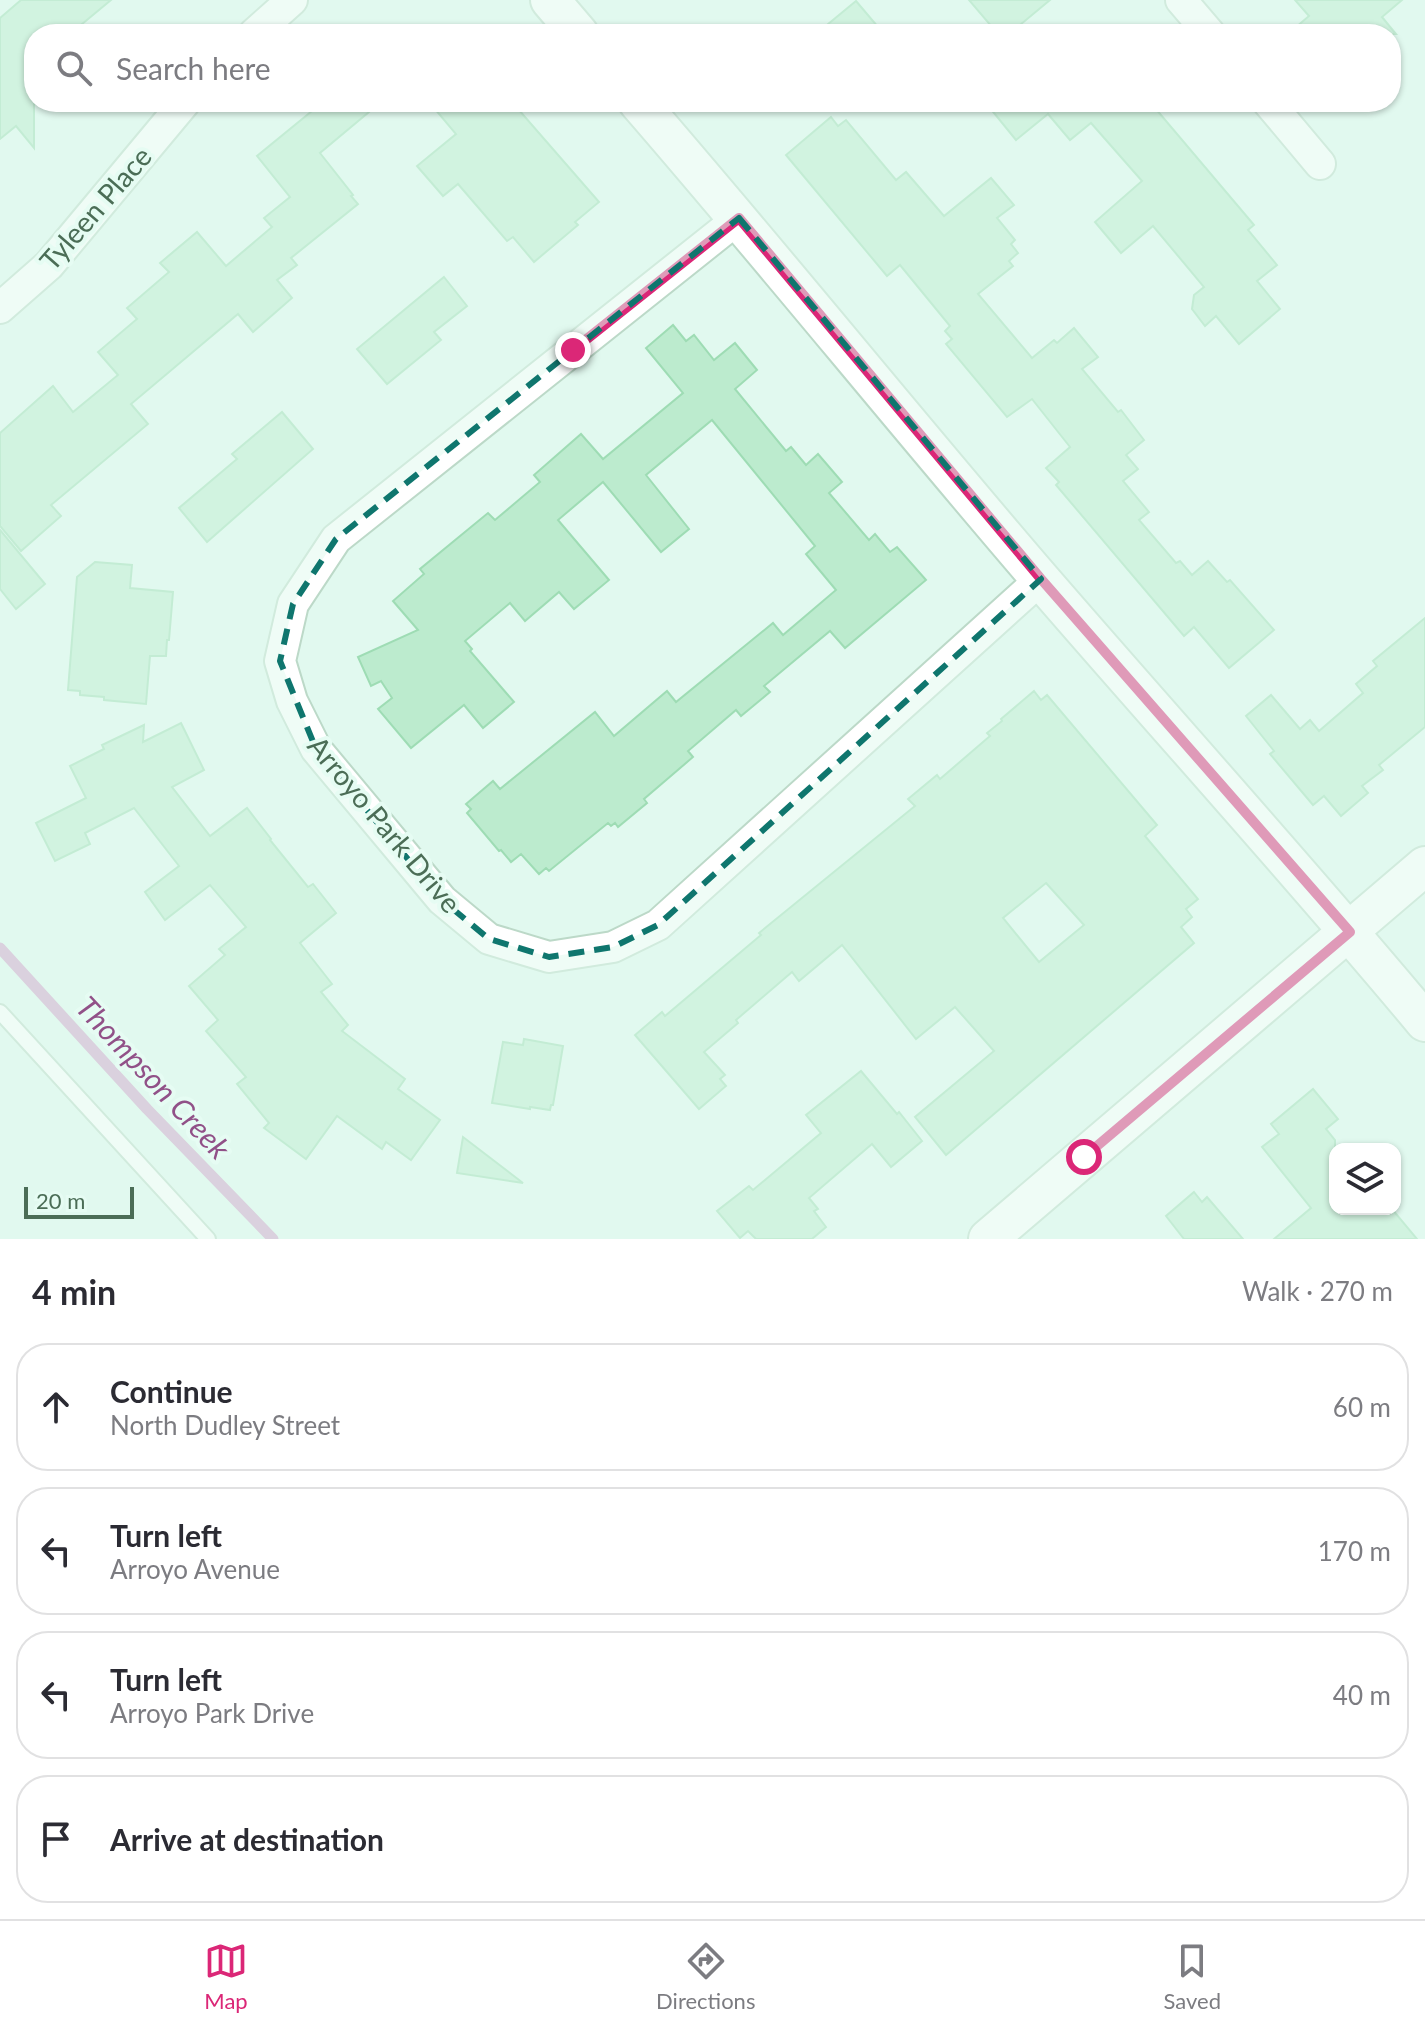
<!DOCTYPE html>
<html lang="en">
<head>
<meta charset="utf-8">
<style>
	body { margin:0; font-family:Lato,sans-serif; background:#f2f2f3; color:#2b2b33 }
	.controls { position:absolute; right:24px; bottom:24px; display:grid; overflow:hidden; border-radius:16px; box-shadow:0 2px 6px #0004 }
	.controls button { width:72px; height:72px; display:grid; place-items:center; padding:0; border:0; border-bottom:2px solid #e1e1e2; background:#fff; color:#2b2b33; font:40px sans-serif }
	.scale { position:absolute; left:24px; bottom:20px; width:110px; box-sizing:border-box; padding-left:8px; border:4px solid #4b6d56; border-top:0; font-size:22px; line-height:28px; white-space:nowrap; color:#4b6d56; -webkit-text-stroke:6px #e6fcf3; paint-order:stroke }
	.stop { position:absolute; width:24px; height:24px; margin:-18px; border:6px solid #db2777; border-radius:50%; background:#fff }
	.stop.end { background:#db2777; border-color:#fff; box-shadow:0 2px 8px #0008 }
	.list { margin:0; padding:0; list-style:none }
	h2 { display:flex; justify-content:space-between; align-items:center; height:104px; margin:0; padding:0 32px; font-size:34px }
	h2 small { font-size:26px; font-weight:400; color:#7c7c81 }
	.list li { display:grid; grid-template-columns:52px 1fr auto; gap:24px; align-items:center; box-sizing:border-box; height:128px; margin:0 16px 16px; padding:0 16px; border:2px solid #e1e1e2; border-radius:32px }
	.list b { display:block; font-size:30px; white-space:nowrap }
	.list p { margin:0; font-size:26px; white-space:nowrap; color:#7c7c81 }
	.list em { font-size:26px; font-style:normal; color:#7c7c81 }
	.icon { flex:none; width:44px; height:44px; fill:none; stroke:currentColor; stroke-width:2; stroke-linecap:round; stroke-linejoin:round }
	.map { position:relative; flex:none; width:1425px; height:1239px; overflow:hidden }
	.search { position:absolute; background:#fff; box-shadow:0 2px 6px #0004; left:24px; right:24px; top:24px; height:88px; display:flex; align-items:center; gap:20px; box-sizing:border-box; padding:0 28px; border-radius:32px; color:#7c7c81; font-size:30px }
	.sheet { height:680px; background:#fff }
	nav { display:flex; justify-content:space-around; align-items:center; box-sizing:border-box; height:112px; border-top:2px solid #e1e1e2; background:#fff; font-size:22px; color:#7c7c81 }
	nav a { display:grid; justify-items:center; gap:4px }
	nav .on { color:#db2777 }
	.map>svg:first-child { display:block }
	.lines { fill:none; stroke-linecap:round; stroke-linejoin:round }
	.stream { stroke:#d0a0c9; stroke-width:11 }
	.building { fill:#bcebce; stroke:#9edcb4; stroke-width:2; fill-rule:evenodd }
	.service-casing { stroke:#bcd9c8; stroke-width:18 }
	.minor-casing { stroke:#bcd9c8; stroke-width:34 }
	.tertiary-casing { stroke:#bcd9c8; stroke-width:42 }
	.service { stroke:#fff; stroke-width:14 }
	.minor { stroke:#fff; stroke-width:30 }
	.tertiary { stroke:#fff; stroke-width:38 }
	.route { stroke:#db2777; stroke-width:10 }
	.marked { fill:none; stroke:#0f766e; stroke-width:6; stroke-dasharray:16 10; stroke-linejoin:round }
	.labels { text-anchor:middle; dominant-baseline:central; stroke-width:8; stroke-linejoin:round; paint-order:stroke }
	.street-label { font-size:28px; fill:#4b6d56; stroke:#e6fcf3 }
	.water-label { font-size:30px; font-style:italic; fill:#915188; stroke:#e6fcf3 }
</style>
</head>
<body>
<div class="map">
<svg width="1425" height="1239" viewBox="0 0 1425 1239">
	<rect width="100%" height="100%" fill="#e1f9ef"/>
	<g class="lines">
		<path class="stream" d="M0,948l147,161 126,130"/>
	</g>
	<g class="building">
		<path d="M21,0h90l-41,34h-36v114l-18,-22 -16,13v-121z"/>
		<path d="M969,0h81l-41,34h-11z"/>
		<path d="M1295,0h107l-20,17 14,17h-108l21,-18z"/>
		<path d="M856,1l28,33h-68z"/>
		<path d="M323,102h58l-61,51 33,42 -2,1 7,8 -67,54 6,7 -20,15 15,18 -39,34 -15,-18 -107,90 17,20 -97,81 10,11 -40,35 -21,-25v-93l53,-47 20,26 45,-37 -20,-23 39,-33 -10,-11 42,-36 -9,-9 37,-31 29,34 46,-39 -8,-9 26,-21 -33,-41z"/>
		<path d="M429,102h83l87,100 -24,20 3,3 -44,37 -21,-25 -6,4 -49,-57 -15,12 -26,-30 39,-32z"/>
		<path d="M985,102h165l104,123 -6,5 29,35 -20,16 23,28 -41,35 -23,-28 -11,10 -13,-17 2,-14 10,-8 -51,-61 -32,27 -26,-31 47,-41 -51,-58 -21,17 -22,-26 -32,26z"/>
		<path d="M831,117l7,9 8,-6 50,60 10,-8 38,44 47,-38 23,27 -17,13 18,22 -4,4 7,9 -9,8 4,5 -35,28 54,64 22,-18 3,3 17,-15 24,29 -16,12 36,43 3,-2 23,30 -18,15 12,14 -15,12 26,31 -10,8 37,43 4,-2 12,14 16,-14 19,21 3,-2 44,50 -45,38 -35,-41 -10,9 -128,-151 3,-3 -13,-14 24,-21 -38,-48 -25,18 -61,-73 6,-5 -7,-8 5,-5 -50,-61 -13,11 -101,-121z"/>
		<path d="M444,277l23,29 -33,26 7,8 -54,44 -30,-35z"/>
		<path d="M673,325l13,16 8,-6 20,25 21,-17 22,27 -22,19 51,62 5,-4 15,18 12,-11 24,28 -13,11 40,47 6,-6 15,18 7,-5 29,33 -81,68 -15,-17 -66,55 6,6 -29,24 -5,-6 -48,41 5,6 -49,42 3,4 -29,24 -3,-4 -4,3 -3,-3 -59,48 -3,-3 -7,6 -18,-20 -10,8 -10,-12 -2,1 -32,-38 4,-4 -5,-5 27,-23 7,8 95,-77 19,24 53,-45 9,11 97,-79 10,12 53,-45 -30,-36 9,-8 -103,-126 -66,55 43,54 -28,23 -58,-70 -45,38 51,60 -35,29 -15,-17 -34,29 -15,-18 -45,38 7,8 -2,2 44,51 -31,26 -19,-23 -53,43 -33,-39 14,-11 -11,-17 -10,5 -13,-29 60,-27 -25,-29 31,-27 -4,-5 68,-56 7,7 45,-38 -6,-7 47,-41 22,25 80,-66 -37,-45z"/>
		<path d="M282,412l31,37 -106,93 -28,-34 58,-49 -5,-5z"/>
		<path d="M0,530l45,54 -29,25 -16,-20z"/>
		<path d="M95,562l37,3 -2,23 43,4 -4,48h-2l-1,16h-16l-4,48 -42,-4v-3l-24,-2v-4l-12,-1 9,-113z"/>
		<path d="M1425,618v109l-46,38 4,5 -21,16 6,7 -27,23 -17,-20 -11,9 -43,-51 4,-3 -28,-35 25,-21 29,34 10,-9 9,11 44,-38 -7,-9 21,-18 -4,-5z"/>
		<path d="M1034,691l7,9 6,-5 110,130 -12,11 53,63 -12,10 6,8 -11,10 13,16 -248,212 -31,-38 79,-66 -39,-44 -39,32 -74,-94 -43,36 -7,-9 -56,48 2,3 -34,29 21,23 -5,4 6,7 -27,23 -64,-74 27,-23 3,4 96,-81 -2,-2 156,-127 -7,-7 29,-24 3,4 50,-43 -3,-3 15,-12 -1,-2zM1046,883l38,42 -45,37 -36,-44z"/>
		<path d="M181,723l23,47 -32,17 38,49 37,-28 24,31 -1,1 38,47 5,-3 23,29 -36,30 32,41 -11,8 27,33 -6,6 63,48 -7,10 42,31 -29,40 -25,-18 -4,7 -45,-33 -31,43 -42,-31 5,-5 -32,-39 9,-7 -40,-46 12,-11 -29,-34 36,-31 -6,-6 27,-22 -36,-42 -45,35 -20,-28 34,-26 -45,-58 -49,25 5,11 -35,17 -19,-38 50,-25 -16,-32 34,-17 -2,-4 42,-20 -1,17z"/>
		<path d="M524,1039l39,7 -10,59h-2l-1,5 -20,-3v2l-38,-6 11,-61 20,3z"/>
		<path d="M861,1071l36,43 2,-2 23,29 -31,26 -19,-23 -63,54 9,11 -4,2 12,16 -14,12h-56l-8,-8 -8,7 -23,-27 32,-25 4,4 68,-57 -15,-18z"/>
		<path d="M1313,1089l25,30 -12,10 9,11v69h57l25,30h-143l37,-31 -49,-61 17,-13 -8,-10z"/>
		<path d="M463,1137l60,46 -66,-10z"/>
		<path d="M1194,1192l8,10 5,-5 36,42h-59l-18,-23z"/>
	</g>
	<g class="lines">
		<defs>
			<path id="service" d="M0,1012l208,227"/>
			<g id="minor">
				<path d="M1181,0l29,34"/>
				<path d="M254,34l38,-34"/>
				<path d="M1268,102l52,62"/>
				<path d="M739,218l-403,321 -43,65 -13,57 12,40 24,48 126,151 47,39 60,18 64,-10 45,-22 383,-346"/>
				<path d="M0,308l49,-43 136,-163"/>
			</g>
			<g id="tertiary">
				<path d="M550,0l29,34"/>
				<path d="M638,102c137,158 268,321 404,479 127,147 258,291 383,441"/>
				<path d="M988,1239l437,-373"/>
			</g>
		</defs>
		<use href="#service" class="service-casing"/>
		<use href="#minor" class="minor-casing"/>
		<use href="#tertiary" class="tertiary-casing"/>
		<use href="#service" class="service"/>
		<use href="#minor" class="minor"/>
		<use href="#tertiary" class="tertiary"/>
	</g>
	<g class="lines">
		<path class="route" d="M573,350l166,-132 302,361 309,353 -266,225"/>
	</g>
	<path d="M0 0H1425V1239H0ZM739,218l302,361 -383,346 -45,22 -64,10 -60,-18 -47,-39 -126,-151 -36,-88 13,-57 43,-65z" fill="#e1f9ef" fill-opacity=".55" fill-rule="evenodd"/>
	<path class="marked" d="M739,218l302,361 -383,346 -45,22 -64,10 -60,-18 -47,-39 -126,-151 -36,-88 13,-57 43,-65z"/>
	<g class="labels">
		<g class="street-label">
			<text transform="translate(95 208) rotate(-49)">Tyleen Place</text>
			<text transform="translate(385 824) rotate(50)">Arroyo Park Drive</text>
		</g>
		<g class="water-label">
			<text transform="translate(154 1077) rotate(47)">Thompson Creek</text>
		</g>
	</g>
</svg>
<div class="controls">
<button><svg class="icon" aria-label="layers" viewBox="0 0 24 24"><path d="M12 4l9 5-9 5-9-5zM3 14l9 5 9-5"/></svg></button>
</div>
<div class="scale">20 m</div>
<div class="stop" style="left:1084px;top:1157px"></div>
<div class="stop end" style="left:573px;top:350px"></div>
<div class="search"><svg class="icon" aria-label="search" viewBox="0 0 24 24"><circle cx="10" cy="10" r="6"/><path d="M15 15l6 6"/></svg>Search here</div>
</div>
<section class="sheet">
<h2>4 min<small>Walk · 270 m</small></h2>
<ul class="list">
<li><svg class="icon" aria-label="ahead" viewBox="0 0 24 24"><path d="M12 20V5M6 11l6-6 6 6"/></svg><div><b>Continue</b><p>North Dudley Street</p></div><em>60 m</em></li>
<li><svg class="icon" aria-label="left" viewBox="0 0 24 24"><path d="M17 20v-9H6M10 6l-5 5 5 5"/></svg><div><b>Turn left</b><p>Arroyo Avenue</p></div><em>170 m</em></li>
<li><svg class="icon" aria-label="left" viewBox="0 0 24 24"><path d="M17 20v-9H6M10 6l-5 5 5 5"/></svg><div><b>Turn left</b><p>Arroyo Park Drive</p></div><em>40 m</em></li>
<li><svg class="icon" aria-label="arrive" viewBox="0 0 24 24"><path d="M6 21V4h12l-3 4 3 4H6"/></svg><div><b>Arrive at destination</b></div></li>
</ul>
</section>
<nav>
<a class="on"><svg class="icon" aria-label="map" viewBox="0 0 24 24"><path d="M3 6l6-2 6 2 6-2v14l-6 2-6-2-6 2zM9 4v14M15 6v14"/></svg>Map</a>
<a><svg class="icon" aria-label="directions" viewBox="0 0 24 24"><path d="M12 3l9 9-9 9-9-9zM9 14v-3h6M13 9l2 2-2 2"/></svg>Directions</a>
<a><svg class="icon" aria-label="saved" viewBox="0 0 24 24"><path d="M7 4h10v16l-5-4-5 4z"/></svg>Saved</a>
</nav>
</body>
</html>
